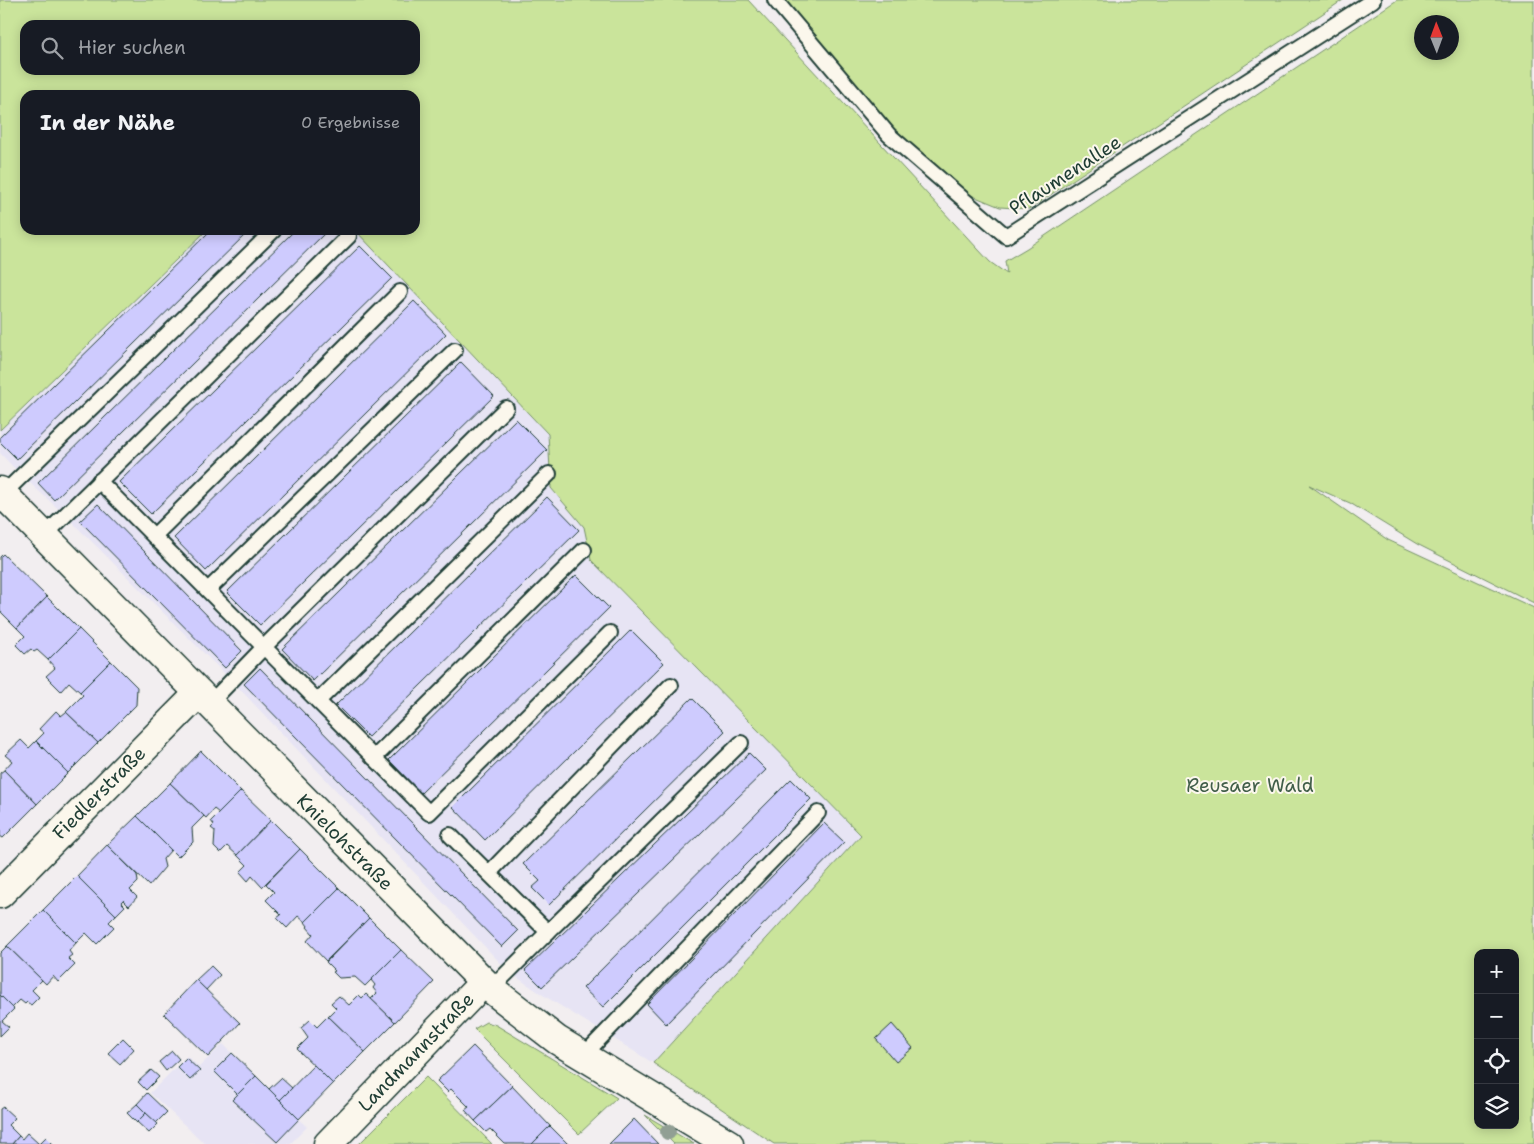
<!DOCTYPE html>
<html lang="de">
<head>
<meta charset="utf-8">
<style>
	body { margin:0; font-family:"Shantell Sans",sans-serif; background:#20242c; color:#f1f3f6 }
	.controls { position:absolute; right:15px; bottom:15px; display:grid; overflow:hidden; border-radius:10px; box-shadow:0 2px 12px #0003 }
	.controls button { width:45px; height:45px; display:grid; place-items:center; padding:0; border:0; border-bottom:1px solid #363941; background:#171b24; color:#f1f3f6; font:25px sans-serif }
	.compass { position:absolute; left:1414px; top:15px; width:45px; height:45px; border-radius:50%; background:#171b24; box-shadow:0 2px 12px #0003; rotate:359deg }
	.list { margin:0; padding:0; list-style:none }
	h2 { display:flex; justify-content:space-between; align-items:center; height:65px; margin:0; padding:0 20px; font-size:21px }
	h2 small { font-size:16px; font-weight:400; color:#9ea1a6 }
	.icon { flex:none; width:28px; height:28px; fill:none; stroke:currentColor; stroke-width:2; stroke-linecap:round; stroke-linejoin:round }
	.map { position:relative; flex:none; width:1534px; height:1144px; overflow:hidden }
	.search { position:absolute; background:#171b24; box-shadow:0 2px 12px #0003; left:20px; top:20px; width:400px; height:55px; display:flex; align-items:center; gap:12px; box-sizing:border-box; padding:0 18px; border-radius:15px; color:#9ea1a6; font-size:19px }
	.panel { position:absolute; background:#171b24; box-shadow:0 2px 12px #0003; left:20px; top:90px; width:400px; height:145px; border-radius:15px }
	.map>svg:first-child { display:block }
	.built { fill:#e7e4f4 }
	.green { fill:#cae49b; stroke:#749068; fill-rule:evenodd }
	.building { fill:#cecbfe; stroke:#1f3d34 }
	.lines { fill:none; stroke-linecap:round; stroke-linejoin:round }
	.lane-casing { stroke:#1f3d34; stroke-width:18 }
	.street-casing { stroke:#1f3d34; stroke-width:31 }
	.lane { stroke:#fbf7ec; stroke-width:14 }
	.street { stroke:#fbf7ec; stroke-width:28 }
	.tree { fill:#919f94 }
	.labels { text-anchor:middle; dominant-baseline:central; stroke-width:4; stroke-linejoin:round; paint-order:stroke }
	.street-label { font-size:19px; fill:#1f3d34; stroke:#fbf7ec }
	.park-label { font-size:19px; fill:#415e49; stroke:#fbf7ec }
</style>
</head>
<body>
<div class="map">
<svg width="1534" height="1144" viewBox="0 0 1534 1144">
	<rect width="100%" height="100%" fill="#f2eef0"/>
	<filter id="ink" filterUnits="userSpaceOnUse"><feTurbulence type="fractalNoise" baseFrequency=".02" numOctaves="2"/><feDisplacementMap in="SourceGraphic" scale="10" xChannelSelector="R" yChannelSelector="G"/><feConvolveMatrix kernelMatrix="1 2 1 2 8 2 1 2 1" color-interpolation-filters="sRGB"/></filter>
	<g filter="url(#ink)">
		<g class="built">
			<path d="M207,230h148l193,204 3,54 34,39 6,33 270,275 -208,228 -110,-68 -34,-23 -275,-289 -170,-169 -45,-41 -19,-20v-23z"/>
			<path d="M223,1044l84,83 -17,17h-85l-55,-51 37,-37 12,11z"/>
		</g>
		<g class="green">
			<path d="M0,0h748l242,262 17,12 -2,-13 22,-13 370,-248h137v603l-117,-59 -67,-41 -41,-18 79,55 146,68v536h-760l-121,-81 208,-228 -270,-275 -7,-33 -33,-39 -3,-54 -193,-204h60v-135h-390v135h182l-207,200zM1422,22h30v30h-30zM25,25h390v45h-390zM1478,953h37v172h-37z"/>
			<path d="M775,0h568l-314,209 -29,-2 -54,-22 -57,-50z"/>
			<path d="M486,1022l10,3 121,73 -38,36 -105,-105z"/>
			<path d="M426,1077l66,67h-133z"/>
			<path d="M645,1115l49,29h-20z"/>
		</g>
		<g class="building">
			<path d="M211,230h39l-233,229 -17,-17v-5z"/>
			<path d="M295,230h33l-274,270 -16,-17z"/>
			<path d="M360,246l32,32 -241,236 -32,-32z"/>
			<path d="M414,301l32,33 -240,237 -32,-33z"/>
			<path d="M461,362l33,34 -234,229 -33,-33z"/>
			<path d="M516,419l31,31 -234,231 -31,-32z"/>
			<path d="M547,497l32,33 -211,207 -32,-32z"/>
			<path d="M98,504l144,147 -17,17 -145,-147z"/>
			<path d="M3,554l44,43 -30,31 -17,-17v-54z"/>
			<path d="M576,575l33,33 -188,185 -32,-33z"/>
			<path d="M47,597l32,32 -31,31 -11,-10 -3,2 -3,-3 -6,5 -9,-9 9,-9 -8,-8z"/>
			<path d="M79,629l32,32 -31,31 -11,-10 -8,9 -15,-15 9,-8 -7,-8z"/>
			<path d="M631,630l33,33 -179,177 -32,-33z"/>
			<path d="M111,661l26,26 -1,18 -38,38 -32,-31 17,-17 -3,-3z"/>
			<path d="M260,668l258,263 -16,16 -258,-263z"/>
			<path d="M692,698l33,33 -176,174 -17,-17 8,-7 -17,-17z"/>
			<path d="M56,711l5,5 5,-4 32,31 -30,30 -32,-32 8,-8 -5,-4z"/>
			<path d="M21,740l8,8 7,-7 32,32 -31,31 -33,-34 8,-9 -7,-6z"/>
			<path d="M201,751l40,40 -22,22 -5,-4 -8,9 -36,-35z"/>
			<path d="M749,753l17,17 -224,217 -17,-17z"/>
			<path d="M4,770l33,34 -34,34 -3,-2v-63z"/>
			<path d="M791,779l20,20 -208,208 -20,-19z"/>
			<path d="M170,783l34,33 -12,12 1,14 -15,15 -41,-41z"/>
			<path d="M241,791l30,29 -34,35 -10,-9 -7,7 -6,-6 1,-16 -4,-3 3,-3 -3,-4z"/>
			<path d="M137,816l34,34 -8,9 2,8 -16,19 -42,-41z"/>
			<path d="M271,820l29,29 -38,38 -10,-11 -4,5 -8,-9 7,-7 -10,-10z"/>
			<path d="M824,823l20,19 -178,182 -19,-20z"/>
			<path d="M107,845l30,30 1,7 -8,8 7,7 -8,9 -6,-6 -2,2 4,4 -9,9 -39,-39z"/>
			<path d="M300,849l39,39 -34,34 -7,-6 -11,12 -10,-10 4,-3 -15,-15 8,-8 -8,-8z"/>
			<path d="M77,876l39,39 -7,7 5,5 -17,17 -11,-11 -10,10 -33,-33z"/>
			<path d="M339,888l30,30 -43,43 -19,-20 6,-7 -6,-7 1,-1 -3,-4z"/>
			<path d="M43,910l33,33 -7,8 3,4 -4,3 7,7 -17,17 -5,-6 -7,8 -39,-38z"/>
			<path d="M369,918l32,32 -36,36 -10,-9 -16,1 -6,-6 2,-1 -9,-9z"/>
			<path d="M7,946l35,34 -10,10 7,7 -8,8 -4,-3 -2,2 -5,-4 -8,8 -12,-13v-42z"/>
			<path d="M401,950l33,32 -39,40 -24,-23 6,-6 -4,-5 2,-3 -4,-5z"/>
			<path d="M211,966l9,9 -14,15 -10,-10z"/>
			<path d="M196,980l44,43 -32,34 -44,-43z"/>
			<path d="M366,994l29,28 -30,30 -37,-36 8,-8 -5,-5 8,-7 10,9 10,-10 3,3z"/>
			<path d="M0,995l14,14 -12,12 7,6 -9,9z"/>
			<path d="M328,1016l37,36 -32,32 -36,-35 11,-11 -7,-10 9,-8 7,7z"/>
			<path d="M892,1024l21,24 -17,14 -20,-23z"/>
			<path d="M123,1038l11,11 -14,15 -12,-11z"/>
			<path d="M473,1046l39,40 -37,35 -10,-11 4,-3 -18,-18 -3,3 -11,-11z"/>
			<path d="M172,1051l7,8 -13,12 -7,-9z"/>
			<path d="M232,1053l24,23 -18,19 -24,-24z"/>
			<path d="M186,1058l14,13 -10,9 -13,-13z"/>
			<path d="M314,1065l19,19 -34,35 -19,-19z"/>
			<path d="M151,1070l8,7 -13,13 -8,-8z"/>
			<path d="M256,1076l43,43 -22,23 -45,-42z"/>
			<path d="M281,1078l11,10 -12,12 -11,-11z"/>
			<path d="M512,1086l38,40 -18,18h-27l-15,-15 -4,3 -11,-11z"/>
			<path d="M147,1093l20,19 -11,11 -19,-19z"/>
			<path d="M137,1104l9,9 -9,10 -10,-10z"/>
			<path d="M3,1107l12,11 -7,7 11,11 -7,8h-12v-35z"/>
			<path d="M146,1113l12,11 -9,9 -12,-11z"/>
			<path d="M634,1119l24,25h-49z"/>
			<path d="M550,1126l18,18h-36z"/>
			<path d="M27,1133l12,11h-27l7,-8 3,3z"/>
			<path d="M46,1137l7,7h-14z"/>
		</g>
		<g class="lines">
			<defs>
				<g id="lane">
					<path d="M775,0l114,135 117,101 367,-236"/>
					<path d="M506,408l-242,239 165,166 181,-180"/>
					<path d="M99,481l165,166 -55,57"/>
					<path d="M3,494l271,-264"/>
					<path d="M44,536l305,-300"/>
					<path d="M154,536l246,-244"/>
					<path d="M208,590l247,-240"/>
					<path d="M318,701l231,-227"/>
					<path d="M374,758l210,-208"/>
					<path d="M450,835l98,97 -57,57"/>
					<path d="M489,873l182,-188"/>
					<path d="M548,932l193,-189"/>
					<path d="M583,1056l235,-243"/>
				</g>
				<g id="street">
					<path d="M0,491l491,498 66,51 172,104"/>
					<path d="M0,894l199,-201"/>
					<path d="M328,1144l156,-162"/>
				</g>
			</defs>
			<use href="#lane" class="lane-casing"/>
			<use href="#street" class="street-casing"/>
			<use href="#lane" class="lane"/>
			<use href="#street" class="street"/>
		</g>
		<circle class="tree" cx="668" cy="1132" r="8"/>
	</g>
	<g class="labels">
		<g class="street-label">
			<text transform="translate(1065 175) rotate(-33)">Pflaumenallee</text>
			<text transform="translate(99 793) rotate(-45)">Fiedlerstraße</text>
			<text transform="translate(345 842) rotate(45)">Knielohstraße</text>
			<text transform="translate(416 1052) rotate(-46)">Landmannstraße</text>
		</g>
		<g class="park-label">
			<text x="1250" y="785">Reusaer Wald</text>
		</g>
	</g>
</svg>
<div class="controls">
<button>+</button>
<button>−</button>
<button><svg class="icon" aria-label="locate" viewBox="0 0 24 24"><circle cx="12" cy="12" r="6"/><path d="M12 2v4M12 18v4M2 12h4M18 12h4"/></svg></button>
<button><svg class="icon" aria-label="layers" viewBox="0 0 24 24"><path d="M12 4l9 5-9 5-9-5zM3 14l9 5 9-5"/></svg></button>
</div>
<svg class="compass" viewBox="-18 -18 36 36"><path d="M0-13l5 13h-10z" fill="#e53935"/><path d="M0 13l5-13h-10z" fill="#9ea1a6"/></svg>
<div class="search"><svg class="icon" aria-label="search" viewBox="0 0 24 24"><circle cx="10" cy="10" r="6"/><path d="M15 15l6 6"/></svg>Hier suchen</div>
<section class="panel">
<h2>In der Nähe<small>0 Ergebnisse</small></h2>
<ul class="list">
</ul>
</section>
</div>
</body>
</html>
